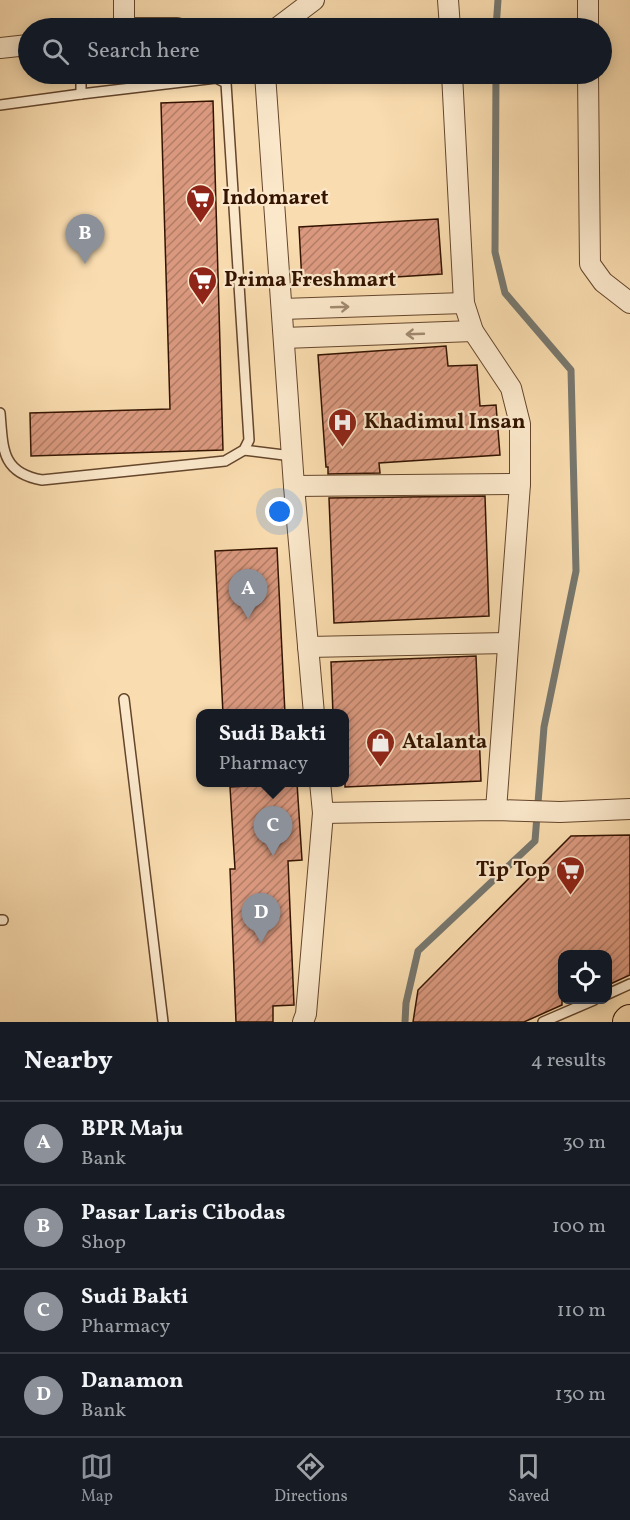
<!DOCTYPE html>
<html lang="en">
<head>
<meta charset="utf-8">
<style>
	body { margin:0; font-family:Vollkorn,serif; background:#242831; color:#f1f3f6 }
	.controls { position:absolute; right:18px; bottom:18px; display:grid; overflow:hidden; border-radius:12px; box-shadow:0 3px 15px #0003 }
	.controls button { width:54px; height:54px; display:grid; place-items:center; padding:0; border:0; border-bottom:2px solid #363941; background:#171b24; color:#f1f3f6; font:30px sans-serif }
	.you { position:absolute; left:280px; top:512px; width:21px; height:21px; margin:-15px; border:4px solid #fff; border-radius:50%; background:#1a73e8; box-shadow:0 0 0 9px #1a73e833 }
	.badge { display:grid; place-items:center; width:39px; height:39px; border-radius:50%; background:#8c9099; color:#fff; font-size:20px; font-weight:700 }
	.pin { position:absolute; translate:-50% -50px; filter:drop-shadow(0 2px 3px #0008) }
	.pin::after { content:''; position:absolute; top:32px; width:21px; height:18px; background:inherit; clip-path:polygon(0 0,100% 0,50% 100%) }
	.popup { position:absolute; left:196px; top:709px; width:153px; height:78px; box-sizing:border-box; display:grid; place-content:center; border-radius:12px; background:#171b24; filter:drop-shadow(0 2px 4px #0005); font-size:20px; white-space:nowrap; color:#9ea1a6 }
	.popup b { font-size:22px; color:#f1f3f6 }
	.popup::after { content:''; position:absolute; left:50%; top:100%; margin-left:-12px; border:12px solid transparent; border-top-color:#171b24 }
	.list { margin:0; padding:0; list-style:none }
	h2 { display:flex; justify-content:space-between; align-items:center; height:78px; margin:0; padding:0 24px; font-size:26px }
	h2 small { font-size:20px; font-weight:400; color:#9ea1a6 }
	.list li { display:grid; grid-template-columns:39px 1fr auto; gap:18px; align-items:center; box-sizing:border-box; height:84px; padding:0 24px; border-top:2px solid #363941 }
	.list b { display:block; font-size:22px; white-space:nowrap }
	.list p { margin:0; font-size:20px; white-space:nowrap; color:#9ea1a6 }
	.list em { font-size:20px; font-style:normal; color:#9ea1a6 }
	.icon { flex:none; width:33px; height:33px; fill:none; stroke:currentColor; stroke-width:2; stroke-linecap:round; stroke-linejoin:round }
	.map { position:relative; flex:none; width:630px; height:1022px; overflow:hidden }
	.search { position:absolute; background:#171b24; box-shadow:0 3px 15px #0003; left:18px; right:18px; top:18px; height:66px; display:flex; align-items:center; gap:15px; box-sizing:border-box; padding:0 21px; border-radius:33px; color:#9ea1a6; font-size:22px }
	.sheet { height:414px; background:#171b24 }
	nav { display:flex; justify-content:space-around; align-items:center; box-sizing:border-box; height:84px; border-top:2px solid #363941; background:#171b24; font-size:16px; color:#9ea1a6 }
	nav a { display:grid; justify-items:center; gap:3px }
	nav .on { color:#8c9099 }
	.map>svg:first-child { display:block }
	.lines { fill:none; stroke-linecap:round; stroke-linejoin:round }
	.stream { stroke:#77776e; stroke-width:7 }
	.building { fill:url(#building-hatch); stroke:#341401; stroke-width:1.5 }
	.service-casing { stroke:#65462c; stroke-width:12 }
	.minor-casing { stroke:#65462c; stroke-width:22 }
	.trunk-casing { stroke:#341401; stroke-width:34 }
	.service { stroke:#fbe8cb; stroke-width:9 }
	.minor { stroke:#fbe8cb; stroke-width:20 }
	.trunk { stroke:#f9dcaf; stroke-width:32 }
	.oneway { stroke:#a18970 }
	.labels { text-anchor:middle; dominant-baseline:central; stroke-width:4.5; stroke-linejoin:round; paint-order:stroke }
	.poi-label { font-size:21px; font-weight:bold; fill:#341401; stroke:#fbe8cb; text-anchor:start }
</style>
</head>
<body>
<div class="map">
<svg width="630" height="1022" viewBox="0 0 630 1022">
	<defs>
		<pattern id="building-hatch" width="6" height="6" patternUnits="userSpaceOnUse" patternTransform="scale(1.5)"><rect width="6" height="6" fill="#da997f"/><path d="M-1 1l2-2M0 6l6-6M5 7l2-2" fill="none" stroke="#b27c66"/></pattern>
	</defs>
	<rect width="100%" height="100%" fill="#f9dcaf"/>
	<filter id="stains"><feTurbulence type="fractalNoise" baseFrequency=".00333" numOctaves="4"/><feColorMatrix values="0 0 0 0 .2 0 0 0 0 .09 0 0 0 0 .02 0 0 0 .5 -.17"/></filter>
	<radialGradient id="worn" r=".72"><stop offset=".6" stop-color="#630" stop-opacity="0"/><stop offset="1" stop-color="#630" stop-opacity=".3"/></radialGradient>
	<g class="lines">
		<g class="stream">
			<path d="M496,28l2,-28"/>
			<path d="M405,1022l1,-19 12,-52 117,-110 9,-114 32,-156 -5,-201 -66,-77 -10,-41 1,-178"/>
		</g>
	</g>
	<g class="building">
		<path d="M213,101l10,349 -192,6 -1,-43 140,-4 -9,-306z"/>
		<path d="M438,219l4,55 -140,9 -3,-56z"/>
		<path d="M446,346l2,20 29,-1 3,41 16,-1 4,50 -121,8 1,10 -52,1v-7h-2l-8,-112z"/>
		<path d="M485,496l4,120 -155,7 -5,-125z"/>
		<path d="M277,548l8,166h-62l-8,-163z"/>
		<path d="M476,656l5,125 -136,6v-73h-12l-2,-52z"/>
		<path d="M297,783l5,77 -14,1 6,144 -21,1v16h-37l-6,-153h5l-5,-82z"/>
		<path d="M630,835v140l-22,10v-31h-46v51l-38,17h-111l5,-32 153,-154z"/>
	</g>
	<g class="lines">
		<defs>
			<g id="service">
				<path d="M0,105l81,-11"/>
				<path d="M0,413c3,35 1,60 42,67l183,-19 19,-11 5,-10 -23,-357 -10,-5 -135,16v-20"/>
				<path d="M244,450l48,6"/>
				<path d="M124,699l39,323"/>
				<path d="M0,920h3"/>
				<path d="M608,994l22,-10"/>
				<path d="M543,1022l51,-22"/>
			</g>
			<g id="minor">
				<path d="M124,0v28"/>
				<path d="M448,0l2,28"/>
				<path d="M588,0v28"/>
				<path d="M122,28h55"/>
				<path d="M277,28l37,-28"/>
				<path d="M0,48l28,-3"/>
				<path d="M265,74l29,412 20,228"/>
				<path d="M452,74l12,229 9,28 38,57 9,36v60l-24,326"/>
				<path d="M588,74l2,190 13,18 27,21"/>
				<path d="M282,309l182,-6"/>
				<path d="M284,338l189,-7"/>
				<path d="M294,486l226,-2"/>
				<path d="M308,647l199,-4"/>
				<path d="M323,813l173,-3 64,2 70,-3"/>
				<path d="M303,1022l3,-8 17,-201 -3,-31"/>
			</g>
			<path id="trunk" d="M629,1022l1,-1"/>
		</defs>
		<use href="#service" class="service-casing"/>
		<use href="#minor" class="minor-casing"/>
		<use href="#trunk" class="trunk-casing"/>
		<use href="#service" class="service"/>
		<use href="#minor" class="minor"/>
		<use href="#trunk" class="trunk"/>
	</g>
	<defs><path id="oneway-shaft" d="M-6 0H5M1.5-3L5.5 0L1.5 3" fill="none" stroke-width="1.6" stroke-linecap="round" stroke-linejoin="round" transform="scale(1.5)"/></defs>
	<g class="oneway">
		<use href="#oneway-shaft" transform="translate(340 307) rotate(-2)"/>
		<use href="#oneway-shaft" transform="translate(415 334) rotate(178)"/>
	</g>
	<defs>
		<symbol id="supermarket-pin" viewBox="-11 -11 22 30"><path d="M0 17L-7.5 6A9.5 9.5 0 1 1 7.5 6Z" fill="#8f2418" stroke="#fbe8cb"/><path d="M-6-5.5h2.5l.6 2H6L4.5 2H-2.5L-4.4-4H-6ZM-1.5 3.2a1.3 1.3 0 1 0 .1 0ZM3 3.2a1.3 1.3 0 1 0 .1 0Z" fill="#fff"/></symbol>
		<symbol id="hospital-pin" viewBox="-11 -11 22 30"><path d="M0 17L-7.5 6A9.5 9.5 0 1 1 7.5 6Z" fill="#8f2418" stroke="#fbe8cb"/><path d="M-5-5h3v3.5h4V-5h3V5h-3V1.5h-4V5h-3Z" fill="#fff"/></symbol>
		<symbol id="shop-pin" viewBox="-11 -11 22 30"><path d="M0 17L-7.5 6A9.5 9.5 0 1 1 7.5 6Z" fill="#8f2418" stroke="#fbe8cb"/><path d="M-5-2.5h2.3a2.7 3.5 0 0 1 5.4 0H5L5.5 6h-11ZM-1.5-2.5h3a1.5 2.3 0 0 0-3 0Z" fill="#fff"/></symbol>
	</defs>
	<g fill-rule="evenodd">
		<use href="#supermarket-pin" x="184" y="182" width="33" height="45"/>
		<use href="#supermarket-pin" x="186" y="264" width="33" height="45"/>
		<use href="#hospital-pin" x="326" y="406" width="33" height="45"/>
		<use href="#shop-pin" x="364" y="726" width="33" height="45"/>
		<use href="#supermarket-pin" x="554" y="854" width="33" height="45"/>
	</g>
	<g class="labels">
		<g class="poi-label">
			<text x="222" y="198">Indomaret</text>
			<text x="224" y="280">Prima Freshmart</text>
			<text x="364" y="422">Khadimul Insan</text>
			<text x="402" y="742">Atalanta</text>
			<text x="550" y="870" text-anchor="end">Tip Top</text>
		</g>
	</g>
	<rect width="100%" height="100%" filter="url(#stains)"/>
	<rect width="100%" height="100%" fill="url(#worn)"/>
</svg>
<div class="controls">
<button><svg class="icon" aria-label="locate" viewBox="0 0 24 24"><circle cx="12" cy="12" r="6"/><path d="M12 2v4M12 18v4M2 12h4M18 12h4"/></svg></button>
</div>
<div class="you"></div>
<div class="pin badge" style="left:248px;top:619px">A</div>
<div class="pin badge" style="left:85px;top:264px">B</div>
<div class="pin badge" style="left:273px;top:856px">C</div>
<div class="popup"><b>Sudi Bakti</b>Pharmacy</div>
<div class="pin badge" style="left:261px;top:943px">D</div>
<div class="search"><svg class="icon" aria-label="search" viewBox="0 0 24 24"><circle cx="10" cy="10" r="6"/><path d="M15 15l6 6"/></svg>Search here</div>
</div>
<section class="sheet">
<h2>Nearby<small>4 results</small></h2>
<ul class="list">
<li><span class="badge">A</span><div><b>BPR Maju</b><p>Bank</p></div><em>30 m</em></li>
<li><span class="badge">B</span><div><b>Pasar Laris Cibodas</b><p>Shop</p></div><em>100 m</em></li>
<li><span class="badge">C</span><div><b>Sudi Bakti</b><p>Pharmacy</p></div><em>110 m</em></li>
<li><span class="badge">D</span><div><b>Danamon</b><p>Bank</p></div><em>130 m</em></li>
</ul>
</section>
<nav>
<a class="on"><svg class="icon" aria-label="map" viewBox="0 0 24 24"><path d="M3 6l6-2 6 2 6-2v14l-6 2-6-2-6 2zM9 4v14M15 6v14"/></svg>Map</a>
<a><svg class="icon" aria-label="directions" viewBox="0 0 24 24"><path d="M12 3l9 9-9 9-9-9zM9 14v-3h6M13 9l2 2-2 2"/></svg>Directions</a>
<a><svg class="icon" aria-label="saved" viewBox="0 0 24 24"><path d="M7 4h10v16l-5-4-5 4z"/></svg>Saved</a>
</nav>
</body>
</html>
